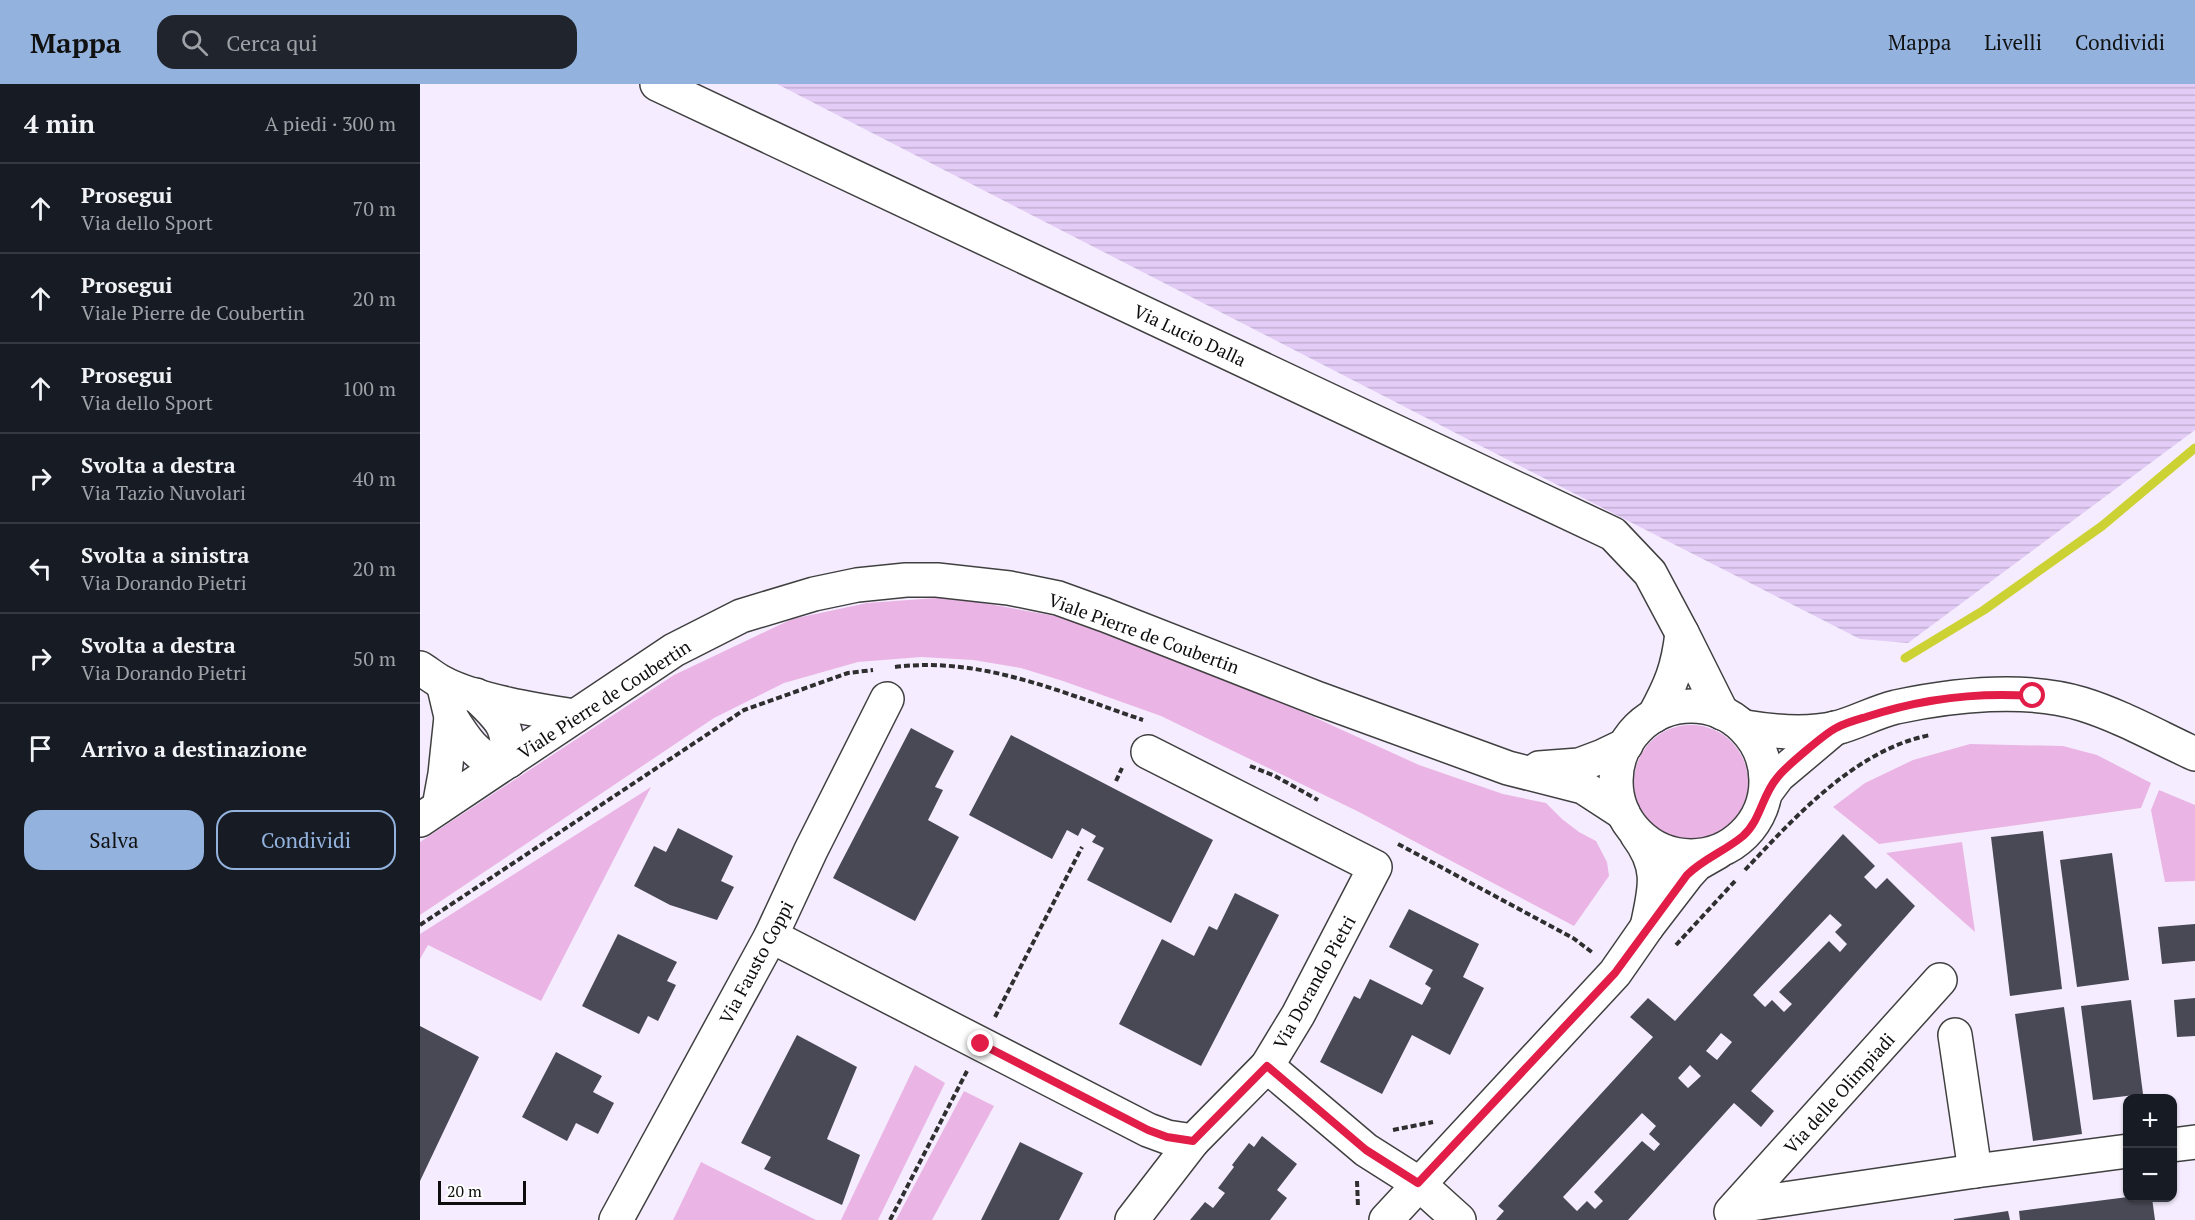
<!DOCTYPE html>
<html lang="it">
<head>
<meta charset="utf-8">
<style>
	body { margin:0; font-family:"PT Serif",serif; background:#20242c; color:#f1f3f6 }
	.controls { position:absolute; right:18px; bottom:18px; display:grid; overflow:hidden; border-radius:12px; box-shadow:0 2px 4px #0004 }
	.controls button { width:54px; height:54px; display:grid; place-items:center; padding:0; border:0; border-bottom:2px solid #363941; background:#171b24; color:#f1f3f6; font:30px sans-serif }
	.scale { position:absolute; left:18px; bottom:15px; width:88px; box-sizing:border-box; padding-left:6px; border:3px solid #0d0d0d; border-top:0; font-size:16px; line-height:21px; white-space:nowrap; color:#0d0d0d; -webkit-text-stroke:4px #fff; paint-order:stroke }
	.stop { position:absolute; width:18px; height:18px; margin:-14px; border:4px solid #e11d48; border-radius:50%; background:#fff }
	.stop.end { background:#e11d48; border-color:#fff; box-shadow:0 2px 6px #0008 }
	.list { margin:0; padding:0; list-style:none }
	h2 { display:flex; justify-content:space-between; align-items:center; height:78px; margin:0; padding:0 24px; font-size:26px }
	h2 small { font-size:20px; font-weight:400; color:#9ea1a6 }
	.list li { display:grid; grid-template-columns:39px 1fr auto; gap:18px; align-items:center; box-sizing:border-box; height:90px; padding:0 24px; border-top:2px solid #363941 }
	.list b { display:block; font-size:22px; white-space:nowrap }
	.list p { margin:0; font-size:20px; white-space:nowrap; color:#9ea1a6 }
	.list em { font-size:20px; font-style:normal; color:#9ea1a6 }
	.actions { display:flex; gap:12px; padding:18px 24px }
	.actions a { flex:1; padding:14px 0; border:2px solid #93b3de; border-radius:18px; text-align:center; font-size:21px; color:#93b3de }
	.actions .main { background:#93b3de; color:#111 }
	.icon { flex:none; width:33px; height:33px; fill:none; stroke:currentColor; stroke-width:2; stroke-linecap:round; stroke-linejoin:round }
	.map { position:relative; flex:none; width:1775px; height:1136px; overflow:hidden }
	header { display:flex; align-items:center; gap:36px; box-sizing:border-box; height:84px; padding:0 30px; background:#93b3de; color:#111 }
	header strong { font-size:28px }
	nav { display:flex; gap:33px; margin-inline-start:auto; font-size:21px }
	.search { width:420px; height:54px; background:#20242c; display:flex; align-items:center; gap:15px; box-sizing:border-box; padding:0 21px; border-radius:18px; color:#9ea1a6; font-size:22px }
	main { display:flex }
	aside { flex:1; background:#171b24 }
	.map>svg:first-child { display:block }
	.farmland { fill:url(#farmland-rules) }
	.grass { fill:#eab5e5 }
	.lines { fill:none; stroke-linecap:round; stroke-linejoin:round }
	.stream { stroke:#cdd234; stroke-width:9 }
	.building { fill:#494956; fill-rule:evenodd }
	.minor-casing { stroke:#404040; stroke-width:36 }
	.path { stroke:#2f2f2f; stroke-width:4; stroke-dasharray:6 3; stroke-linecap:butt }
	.minor { stroke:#fff; stroke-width:33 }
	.route { stroke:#e11d48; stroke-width:8 }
	.labels { text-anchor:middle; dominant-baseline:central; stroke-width:6; stroke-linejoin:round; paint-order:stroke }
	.street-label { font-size:18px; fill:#0d0d0d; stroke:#fff }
</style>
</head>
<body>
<header>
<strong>Mappa</strong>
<div class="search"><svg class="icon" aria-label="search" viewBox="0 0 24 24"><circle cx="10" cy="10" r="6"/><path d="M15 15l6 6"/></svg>Cerca qui</div>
<nav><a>Mappa</a><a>Livelli</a><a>Condividi</a></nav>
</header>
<main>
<aside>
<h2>4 min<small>A piedi · 300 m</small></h2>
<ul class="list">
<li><svg class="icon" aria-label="ahead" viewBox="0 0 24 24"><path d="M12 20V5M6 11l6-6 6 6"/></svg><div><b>Prosegui</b><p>Via dello Sport</p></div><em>70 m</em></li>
<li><svg class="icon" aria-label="ahead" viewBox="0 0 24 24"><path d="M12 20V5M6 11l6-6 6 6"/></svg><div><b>Prosegui</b><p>Viale Pierre de Coubertin</p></div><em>20 m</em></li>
<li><svg class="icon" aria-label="ahead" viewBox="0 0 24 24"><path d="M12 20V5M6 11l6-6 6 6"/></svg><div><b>Prosegui</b><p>Via dello Sport</p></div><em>100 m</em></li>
<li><svg class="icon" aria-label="right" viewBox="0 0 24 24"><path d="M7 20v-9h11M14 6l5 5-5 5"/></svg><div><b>Svolta a destra</b><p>Via Tazio Nuvolari</p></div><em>40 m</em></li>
<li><svg class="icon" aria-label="left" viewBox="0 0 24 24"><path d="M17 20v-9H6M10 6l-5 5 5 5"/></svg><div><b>Svolta a sinistra</b><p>Via Dorando Pietri</p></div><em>20 m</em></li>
<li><svg class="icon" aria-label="right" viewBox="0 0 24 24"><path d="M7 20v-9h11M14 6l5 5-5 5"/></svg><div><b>Svolta a destra</b><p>Via Dorando Pietri</p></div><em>50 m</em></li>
<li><svg class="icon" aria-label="arrive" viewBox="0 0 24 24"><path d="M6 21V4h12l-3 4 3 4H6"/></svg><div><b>Arrivo a destinazione</b></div></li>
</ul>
<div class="actions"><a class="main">Salva</a><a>Condividi</a></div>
</aside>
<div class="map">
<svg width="1775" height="1136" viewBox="0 0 1775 1136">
	<defs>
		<pattern id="farmland-rules" width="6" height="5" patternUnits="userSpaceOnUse" patternTransform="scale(1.5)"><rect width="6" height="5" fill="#e3ccf6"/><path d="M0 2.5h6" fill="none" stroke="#c2aed2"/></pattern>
	</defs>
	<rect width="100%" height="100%" fill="#f5edff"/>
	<path class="farmland" d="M357,0h1418v346l-287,213 -48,-4 -383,-195z"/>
	<g class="grass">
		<path d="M530,513l116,21 69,24 137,56 147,67 84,29 43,9 16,16 17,13 17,9 11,21 2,14 -35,50 -215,-114 -198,-96 -98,-35 -42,-13 -48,-8 -52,-3 -63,5 -74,21 -70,35 -294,197v-73l254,-167 118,-56 75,-16z"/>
		<circle cx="1271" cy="698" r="57"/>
		<path d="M1550,660l93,2 34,9 54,28 -10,25 -262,36 -46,-37 32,-24 48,-23z"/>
		<path d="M231,703l-110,214 -113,-56 -8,14v-25z"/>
		<path d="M1739,706l36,15v76l-30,1 -14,-72z"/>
		<path d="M1542,758l13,90 -89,-79z"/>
		<path d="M495,981l30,18 -67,137h-37z"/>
		<path d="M544,1007l30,15 -62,114h-36z"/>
		<path d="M281,1078l115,58h-143z"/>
	</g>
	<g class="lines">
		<path class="stream" d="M1485,574l79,-48 118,-84 93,-78"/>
	</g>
	<g class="building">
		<path d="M491,644l43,23 -19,36 8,3 -15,30 31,17 -44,84 -82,-43z"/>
		<path d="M591,651l202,105 -42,83 -84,-43 17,-32 -12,-6 4,-6 -14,-8 -4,8 -11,-6 -15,29 -83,-44z"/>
		<path d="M258,744l55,28 -12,25 13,6 -17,33 -47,-15 -36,-19 20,-40 12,6z"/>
		<path d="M1623,747l19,158 -52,7 -19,-159z"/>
		<path d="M1423,750l32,32 -11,11 12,12 11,-11 28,28 -164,185 23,20 -13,16 -27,-24 -106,117h-132l8,-9 -6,-5 155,-169 -23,-20 18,-19 27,23zM1410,830l12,11 -7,7 12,12 -7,8 -11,-11 -50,51 13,12 -8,8 -12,-12 -7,7 -12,-12zM1301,949l11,9 -15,18 -11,-9zM1270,981l11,11 -13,12 -10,-10zM1222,1029l14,13 -7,8 11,10 -6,7 -12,-10 -48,51 9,9 -8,8 -8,-8 -10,10 -14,-14z"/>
		<path d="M1692,769l17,127 -52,7 -17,-127z"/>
		<path d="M815,809l44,22 -78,151 -82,-42 43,-85 32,17 15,-30 8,4z"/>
		<path d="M989,825l70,35 -16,33 21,11 -34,67 -38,-20 -30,59 -62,-32 34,-66 6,3 10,-20 52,26 9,-17 -6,-4 8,-14 -44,-23z"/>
		<path d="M1775,840v37l-33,3 -4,-37z"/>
		<path d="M198,850l59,28 -10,19 9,4 -18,36 -10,-5 -9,18 -57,-28z"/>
		<path d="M1775,914v38l-18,1 -3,-37z"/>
		<path d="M1711,916l12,94 -50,6 -12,-94z"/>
		<path d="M1644,923l18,127 -49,7 -18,-127z"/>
		<path d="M0,942l59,31 -59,124z"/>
		<path d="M377,951l60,32 -30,72 33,16 -18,50 -78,-36 7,-12 -30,-14z"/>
		<path d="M136,968l46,24 -9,16 21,11 -16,31 -22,-11 -9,18 -45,-24z"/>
		<path d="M842,1052l35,28 -20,26 10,8 -17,22h-80l15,-18 8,6 12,-15 -7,-5 16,-21 -2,-2 17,-22 5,4z"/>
		<path d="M600,1058l63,31 -24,47h-78z"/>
		<path d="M1708,1113l24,1 3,22h-135l-1,-9z"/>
		<path d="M1588,1127l2,9h-56v-1z"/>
	</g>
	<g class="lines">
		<defs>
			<g id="minor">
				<path d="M237,0l956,450 37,39 32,60"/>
				<path d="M0,584c8,5 15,11 23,15 36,18 92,27 132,33"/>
				<path d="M56,611c26,27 31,26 33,66"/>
				<circle cx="1271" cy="697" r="75"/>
				<path d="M1234,632c17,-31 24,-48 28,-83l40,80"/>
				<path d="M31,633c15,24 23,36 48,49"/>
				<path d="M1325,643c30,5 61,8 91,1 20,-5 39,-16 60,-21 57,-12 130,-20 186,-3 39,12 76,33 113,50"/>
				<path d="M1119,684l40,-3 24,-9 23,-11"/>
				<path d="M1346,708l12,-16 57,-48"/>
				<path d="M19,723l6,-33 6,-57 -8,-34"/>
				<path d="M0,736l254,-170 67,-34 73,-22 43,-9 49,-5h31l72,8 49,10 47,17 214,84 189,69 75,19 40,26"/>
				<path d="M1217,751c25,33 18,54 10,92l40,-52 10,-11 21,-12"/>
				<path d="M351,852l377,194 19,7 26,4 74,-75 31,-51 77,-148 -227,-115"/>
				<path d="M1535,951l20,136"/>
				<path d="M847,982l99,84 52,33 41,37"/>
				<path d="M1752,1061l23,-3"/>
				<path d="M1317,1122l238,-35 153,-20"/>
				<path d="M1311,1128l209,-232"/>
				<path d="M196,1136l155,-284 40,-86 76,-151"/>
				<path d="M712,1136l61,-79"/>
				<path d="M966,1136l229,-247 32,-46"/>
			</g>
		</defs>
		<use href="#minor" class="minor-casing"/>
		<g class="path">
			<path d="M475,583c87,-11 168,26 248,53"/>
			<path d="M830,682l25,10 43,24"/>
			<path d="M696,697l6,-13"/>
			<path d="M978,760l175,94 20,15"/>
			<path d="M1325,786c50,-53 110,-120 185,-135"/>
			<path d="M0,841l324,-215 104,-37 25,-3"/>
			<path d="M1256,861l60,-65"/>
			<path d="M575,933l87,-170"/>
			<path d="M973,1046l40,-8"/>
			<path d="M937,1097l1,26"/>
			<path d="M470,1136l77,-149"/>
		</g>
		<use href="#minor" class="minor"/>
	</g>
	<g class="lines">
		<path class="route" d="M561,960l167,86 19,7 26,4 74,-75 99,84 52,33 197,-210 72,-98c16,-16 38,-24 56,-39 18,-16 19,-41 34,-58 7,-10 49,-45 59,-50 9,-5 20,-8 30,-11 54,-18 110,-25 167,-21"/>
	</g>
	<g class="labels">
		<g class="street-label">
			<text transform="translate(770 251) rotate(25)">Via Lucio Dalla</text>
			<text transform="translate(724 549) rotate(20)">Viale Pierre de Coubertin</text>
			<text transform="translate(184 615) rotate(-33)">Viale Pierre de Coubertin</text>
			<text transform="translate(336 878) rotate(-62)">Via Fausto Coppi</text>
			<text transform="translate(894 898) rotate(-61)">Via Dorando Pietri</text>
			<text transform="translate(1419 1009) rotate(-48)">Via delle Olimpiadi</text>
		</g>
	</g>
</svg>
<div class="controls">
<button>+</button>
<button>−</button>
</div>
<div class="scale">20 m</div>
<div class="stop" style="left:1613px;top:612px"></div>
<div class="stop end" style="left:561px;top:960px"></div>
</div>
</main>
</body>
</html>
